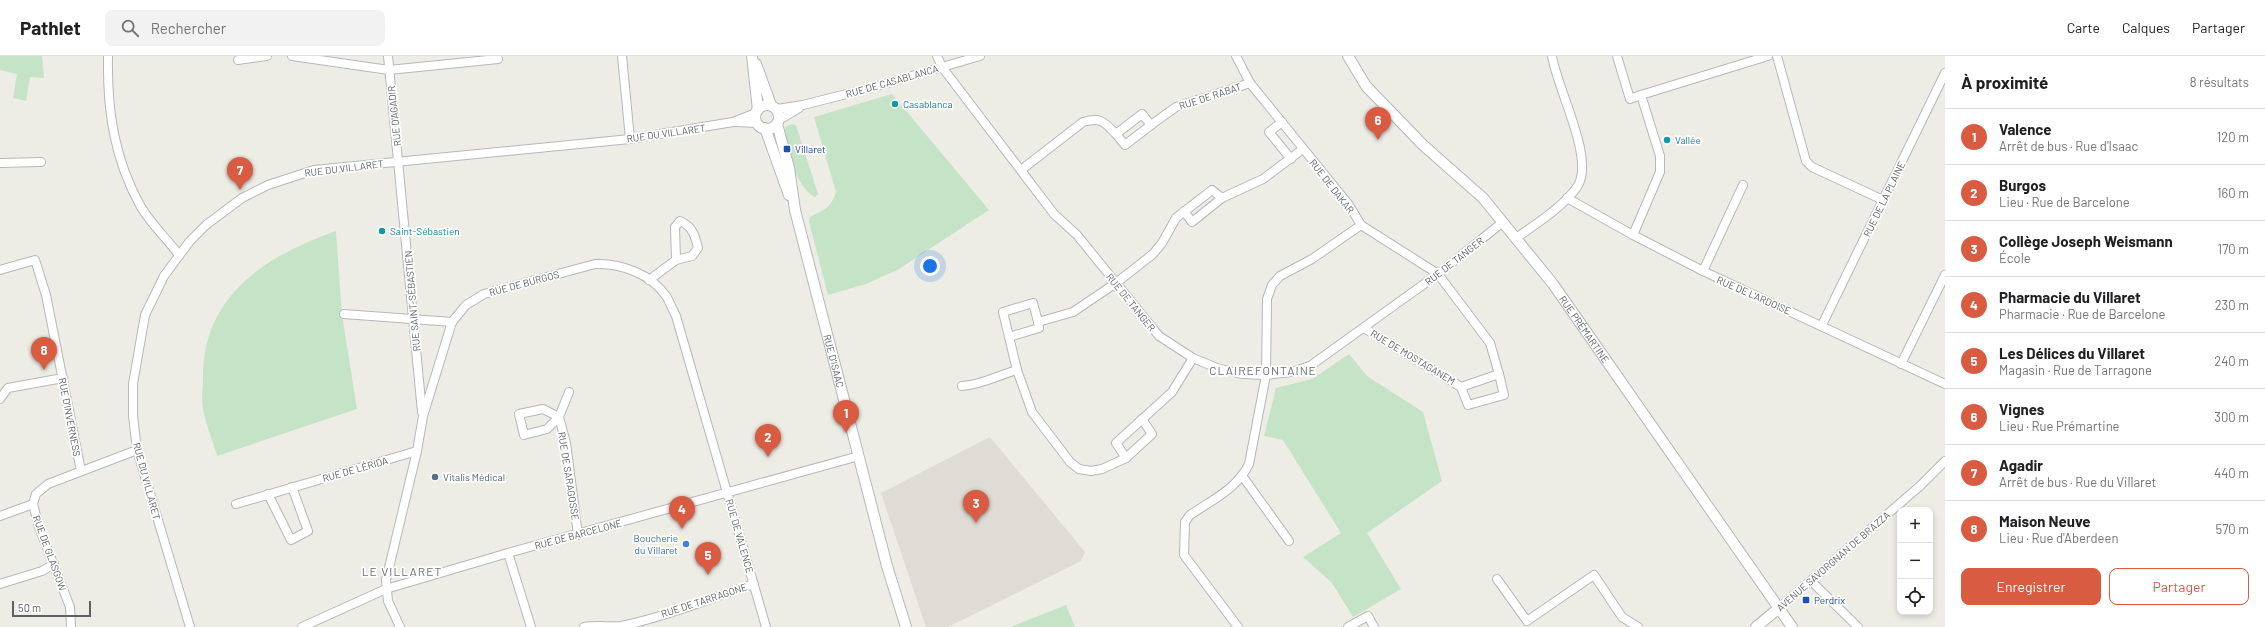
<!DOCTYPE html>
<html lang="fr">
<head>
<meta charset="utf-8">
<style>
	body { margin:0; font-family:Barlow,sans-serif; background:#f2f2f2; color:#202124 }
	.controls { position:absolute; right:12px; bottom:12px; display:grid; overflow:hidden; border-radius:8px; box-shadow:0 2px 6px #0003 }
	.controls button { width:36px; height:36px; display:grid; place-items:center; padding:0; border:0; border-bottom:1px solid #e0e0e0; background:#fff; color:#202124; font:20px sans-serif }
	.scale { position:absolute; left:12px; bottom:10px; width:79px; box-sizing:border-box; padding-left:4px; border:2px solid #5d6064; border-top:0; font-size:11px; line-height:14px; white-space:nowrap; color:#5d6064; -webkit-text-stroke:3px #fff; paint-order:stroke }
	.you { position:absolute; left:930px; top:210px; width:14px; height:14px; margin:-10px; border:3px solid #fff; border-radius:50%; background:#1a73e8; box-shadow:0 0 0 6px #1a73e833 }
	.badge { display:grid; place-items:center; width:26px; height:26px; border-radius:50%; background:#d85b42; color:#fff; font-size:13px; font-weight:700 }
	.pin { position:absolute; translate:-50% -33px; filter:drop-shadow(0 1px 2px #0008) }
	.pin::after { content:''; position:absolute; top:21px; width:14px; height:12px; background:inherit; clip-path:polygon(0 0,100% 0,50% 100%) }
	.list { margin:0; padding:0; list-style:none }
	h2 { display:flex; justify-content:space-between; align-items:center; height:52px; margin:0; padding:0 16px; font-size:17px }
	h2 small { font-size:13px; font-weight:400; color:#757577 }
	.list li { display:grid; grid-template-columns:26px 1fr auto; gap:12px; align-items:center; box-sizing:border-box; height:56px; padding:0 16px; border-top:1px solid #e0e0e0 }
	.list b { display:block; font-size:15px; white-space:nowrap }
	.list p { margin:0; font-size:13px; white-space:nowrap; color:#757577 }
	.list em { font-size:13px; font-style:normal; color:#757577 }
	.actions { display:flex; gap:8px; padding:12px 16px }
	.actions a { flex:1; padding:9px 0; border:1px solid #d85b42; border-radius:8px; text-align:center; font-size:14px; color:#d85b42 }
	.actions .main { background:#d85b42; color:#fff }
	.icon { flex:none; width:22px; height:22px; fill:none; stroke:currentColor; stroke-width:2; stroke-linecap:round; stroke-linejoin:round }
	.map { position:relative; flex:none; width:1945px; height:571px; overflow:hidden }
	header { display:flex; align-items:center; gap:24px; box-sizing:border-box; height:56px; padding:0 20px; background:#fff; border-bottom:1px solid #e0e0e0 }
	header strong { font-size:19px }
	nav { display:flex; gap:22px; margin-inline-start:auto; font-size:14px }
	.search { width:280px; height:36px; background:#f2f2f2; display:flex; align-items:center; gap:10px; box-sizing:border-box; padding:0 14px; border-radius:8px; color:#757577; font-size:15px }
	main { display:flex }
	aside { flex:1; background:#fff }
	.map>svg:first-child { display:block }
	.education { fill:#dedcd4 }
	.green { fill:#c5e3c7 }
	.lines { fill:none; stroke-linecap:round; stroke-linejoin:round }
	.minor-casing { stroke:#b6b7bb; stroke-width:10 }
	.tertiary-casing { stroke:#b6b7bb; stroke-width:12 }
	.minor { stroke:#fff; stroke-width:8 }
	.tertiary { stroke:#fff; stroke-width:10 }
	.culture-dot { fill:#0f9aa8; stroke:#fff; stroke-width:1.5 }
	.transit-dot { fill:#1a4fb4; stroke:#fff; stroke-width:1.5 }
	.service-dot { fill:#5c6f8a; stroke:#fff; stroke-width:1.5 }
	.shop-dot { fill:#3f7fe0; stroke:#fff; stroke-width:1.5 }
	.labels { text-anchor:middle; dominant-baseline:central; stroke-width:3.5; stroke-linejoin:round; paint-order:stroke }
	.street-label { font-size:10px; fill:#5d6064; stroke:#fff }
	.culture-label { font-size:10px; fill:#0d838f; stroke:#fff; text-anchor:start }
	.transit-label { font-size:10px; fill:#164399; stroke:#fff; text-anchor:start }
	.service-label { font-size:10px; fill:#4e5e75; stroke:#fff; text-anchor:start }
	.shop-label { font-size:10px; fill:#366cbe; stroke:#fff; text-anchor:end }
	.quarter-label { font-size:12px; letter-spacing:1px; fill:#6e7176; stroke:#fff }
</style>
</head>
<body>
<header>
<strong>Pathlet</strong>
<div class="search"><svg class="icon" aria-label="search" viewBox="0 0 24 24"><circle cx="10" cy="10" r="6"/><path d="M15 15l6 6"/></svg>Rechercher</div>
<nav><a>Carte</a><a>Calques</a><a>Partager</a></nav>
</header>
<main>
<div class="map">
<svg width="1945" height="571" viewBox="0 0 1945 571">
	<rect width="100%" height="100%" fill="#eeede5"/>
	<path class="education" d="M990,381l95,115 -4,9 -133,66h-22l-45,-134z"/>
	<g class="green">
		<path d="M0,0h42l2,22 -14,-1 -4,24 -13,-3 4,-24 -17,-4z"/>
		<path d="M892,38l97,116 -90,59 -33,15 -38,11 -19,-73 1,-5c14,-7 21,-9 26,-25l-22,-75z"/>
		<path d="M793,68l3,1 22,69 -3,3c-17,-7 -35,-55 -29,-71z"/>
		<path d="M336,175l6,84 15,94 -140,47c-4,-15 -11,-31 -14,-47 -2,-9 0,-20 0,-30 -1,-83 62,-123 133,-148z"/>
		<path d="M1349,298l18,22 56,36 19,69 -75,52 34,56 -48,28 -21,-34 -29,-26 38,-24 -58,-93 -19,-4 12,-48 36,-9z"/>
		<path d="M1066,549l9,22h-62v-1z"/>
	</g>
	<g class="lines">
		<defs>
			<g id="minor">
				<path d="M108,0c-1,54 6,103 33,151 10,17 26,32 38,48"/>
				<path d="M292,0l97,14 109,-11"/>
				<path d="M388,0l34,356"/>
				<path d="M622,0l8,83"/>
				<path d="M937,0l5,11 112,147 23,21 82,101 34,22 24,10 25,6 24,1 25,-3 19,-6 128,-92 65,-52"/>
				<path d="M1236,0l14,27 99,122 12,20"/>
				<path d="M1617,0l13,43 11,-4"/>
				<path d="M1777,0l29,105 6,6 71,33"/>
				<path d="M238,4l29,-4"/>
				<path d="M777,53l26,-4 71,-18 106,-31"/>
				<path d="M779,64l20,-12"/>
				<path d="M736,66l21,1"/>
				<path d="M1282,66l-13,10 22,27"/>
				<path d="M1116,78l9,11 26,-20"/>
				<path d="M0,107l41,-1"/>
				<path d="M1021,114l62,-48c18,-5 20,-1 33,12l26,-20 9,11 25,-18 74,-24"/>
				<path d="M1567,142l66,37 70,36 242,113"/>
				<path d="M1184,155l8,11 30,-24"/>
				<path d="M1633,179l27,-63v-16l-19,-61 127,-39"/>
				<path d="M1516,182c19,-13 48,-32 61,-51 19,-27 -20,-98 -25,-131"/>
				<path d="M0,214l35,-10 11,35 35,176"/>
				<path d="M1703,215l40,-86"/>
				<path d="M649,224l27,-20 16,-4 6,-8c-3,-13 -6,-22 -18,-27l-5,6 1,33"/>
				<path d="M344,258l108,8"/>
				<path d="M1822,269l123,-252"/>
				<path d="M1009,281l30,-9 -1,-6"/>
				<path d="M1193,302l-21,34 -56,51 10,15 -24,11 -11,2 -12,-2 -9,-7 -38,-50 -15,-42 -14,-58 30,-9 5,19 35,-10 43,-29 37,-29 9,-11 14,-25 36,-28 10,8 41,-19 40,-30"/>
				<path d="M1901,308l44,-89"/>
				<path d="M962,330c20,-1 36,-11 55,-16"/>
				<path d="M1461,331l7,18 36,-10 -5,-21"/>
				<path d="M569,336l-10,25 7,26 12,92"/>
				<path d="M0,343l8,-11 55,-10"/>
				<path d="M543,353l16,8 -12,12 -23,6 -5,-21z"/>
				<path d="M1126,402l26,-24 -10,-15"/>
				<path d="M1243,421l46,64"/>
				<path d="M268,438l23,46 17,-9 -16,-44"/>
				<path d="M236,448l181,-53"/>
				<path d="M0,460l33,-12"/>
				<path d="M508,497l23,74"/>
				<path d="M1497,523l30,42 67,-46 28,42 16,10"/>
				<path d="M1811,525l47,46"/>
				<path d="M0,528l42,-13 12,-7"/>
				<path d="M1779,552l141,-122 25,-25"/>
				<path d="M71,571l-1,-20 -31,-80 -6,-23 3,-10 12,-10 89,-34"/>
				<path d="M190,571l-53,-177 -4,-34v-32l12,-69 19,-39 26,-35 16,-16 36,-27 26,-13 46,-15 316,-31 103,-17 23,-9"/>
				<path d="M302,571l84,-38 122,-36 351,-97"/>
				<path d="M400,571l-12,-26 -2,-21 31,-129 6,-35 29,-94 14,-17 18,-11 111,-30c26,-1 56,10 71,32 4,6 6,13 10,20l90,311"/>
				<path d="M584,571c12,-2 25,0 37,-1 45,-9 89,-28 133,-42"/>
				<path d="M1238,571l-54,-72 1,-33 5,-7c22,-15 47,-26 59,-51l17,-89 1,-76 5,-14 8,-9 32,-17 49,-34 77,49 52,69 9,31 -38,13 -97,-59"/>
				<path d="M1348,571l20,-11 6,11"/>
			</g>
			<g id="tertiary">
				<path d="M752,0l6,54"/>
				<path id="s1" d="M1348,0l18,30 57,59 60,53 70,86 239,343"/>
				<path d="M756,8l15,41"/>
				<circle cx="767" cy="61" r="12"/>
				<path id="s2" d="M777,68l12,44 6,42 16,62 76,294 19,61"/>
				<path d="M765,72l24,67"/>
				<path d="M1756,571l23,-19"/>
			</g>
		</defs>
		<use href="#minor" class="minor-casing"/>
		<use href="#tertiary" class="tertiary-casing"/>
		<use href="#minor" class="minor"/>
		<use href="#tertiary" class="tertiary"/>
	</g>
	<g class="culture-dot">
		<circle cx="895" cy="48" r="4"/>
		<circle cx="1667" cy="84" r="4"/>
		<circle cx="382" cy="175" r="4"/>
	</g>
	<g class="transit-dot">
		<rect x="783" y="89" width="8" height="8" rx="2"/>
		<rect x="1802" y="540" width="8" height="8" rx="2"/>
	</g>
	<circle class="service-dot" cx="435" cy="421" r="4"/>
	<circle class="shop-dot" cx="686" cy="488" r="4"/>
	<g class="labels">
		<g class="street-label">
			<text transform="translate(892 25) rotate(-16)">RUE DE CASABLANCA</text>
			<text transform="translate(1210 40) rotate(-18)">RUE DE RABAT</text>
			<text transform="translate(394 60) rotate(-96)">RUE D'AGADIR</text>
			<text transform="translate(666 77) rotate(-8)">RUE DU VILLARET</text>
			<text transform="translate(344 112) rotate(-7)">RUE DU VILLARET</text>
			<text transform="translate(1332 130) rotate(52)">RUE DE DAKAR</text>
			<text transform="translate(1884 143) rotate(-64)">RUE DE LA PLAINE</text>
			<text transform="translate(1454 205) rotate(-38)">RUE DE TANGER</text>
			<text transform="translate(524 227) rotate(-15)">RUE DE BURGOS</text>
			<text transform="translate(1754 239) rotate(24)">RUE DE L'ARDOISE</text>
			<text transform="translate(412 245) rotate(-95)">RUE SAINT-SÉBASTIEN</text>
			<text transform="translate(1131 246) rotate(51)">RUE DE TANGER</text>
			<text stroke="none"><textPath href="#s1" startOffset="363">RUE PRÉMARTINE</textPath></text>
			<text transform="translate(1413 301) rotate(31)">RUE DE MOSTAGANEM</text>
			<text stroke="none"><textPath href="#s2" startOffset="244">RUE D'ISAAC</textPath></text>
			<text transform="translate(70 361) rotate(79)">RUE D'INVERNESS</text>
			<text transform="translate(355 413) rotate(-16)">RUE DE LÉRIDA</text>
			<text transform="translate(569 420) rotate(81)">RUE DE SARAGOSSE</text>
			<text transform="translate(147 425) rotate(75)">RUE DU VILLARET</text>
			<text transform="translate(578 478) rotate(-15)">RUE DE BARCELONE</text>
			<text transform="translate(740 480) rotate(74)">RUE DE VALENCE</text>
			<text transform="translate(50 497) rotate(70)">RUE DE GLASGOW</text>
			<text transform="translate(1833 505) rotate(-41)">AVENUE SAVORGNAN DE BRAZZA</text>
			<text transform="translate(704 544) rotate(-18)">RUE DE TARRAGONE</text>
		</g>
		<g class="culture-label">
			<text x="903" y="48">Casablanca</text>
			<text x="1675" y="84">Vallée</text>
			<text x="390" y="175">Saint-Sébastien</text>
		</g>
		<g class="transit-label">
			<text x="795" y="93">Villaret</text>
			<text x="1814" y="544">Perdrix</text>
		</g>
		<g class="service-label">
			<text x="443" y="421">Vitalis Médical</text>
		</g>
		<g class="shop-label">
			<text x="678" y="482">Boucherie<tspan x="678" dy="12">du Villaret</tspan></text>
		</g>
		<g class="quarter-label">
			<text x="1263" y="314">CLAIREFONTAINE</text>
			<text x="402" y="515">LE VILLARET</text>
		</g>
	</g>
</svg>
<div class="controls">
<button>+</button>
<button>−</button>
<button><svg class="icon" aria-label="locate" viewBox="0 0 24 24"><circle cx="12" cy="12" r="6"/><path d="M12 2v4M12 18v4M2 12h4M18 12h4"/></svg></button>
</div>
<div class="scale">50 m</div>
<div class="you"></div>
<div class="pin badge" style="left:846px;top:377px">1</div>
<div class="pin badge" style="left:768px;top:401px">2</div>
<div class="pin badge" style="left:976px;top:467px">3</div>
<div class="pin badge" style="left:682px;top:473px">4</div>
<div class="pin badge" style="left:708px;top:519px">5</div>
<div class="pin badge" style="left:1378px;top:84px">6</div>
<div class="pin badge" style="left:240px;top:134px">7</div>
<div class="pin badge" style="left:44px;top:314px">8</div>
</div>
<aside>
<h2>À proximité<small>8 résultats</small></h2>
<ul class="list">
<li><span class="badge">1</span><div><b>Valence</b><p>Arrêt de bus · Rue d'Isaac</p></div><em>120 m</em></li>
<li><span class="badge">2</span><div><b>Burgos</b><p>Lieu · Rue de Barcelone</p></div><em>160 m</em></li>
<li><span class="badge">3</span><div><b>Collège Joseph Weismann</b><p>École</p></div><em>170 m</em></li>
<li><span class="badge">4</span><div><b>Pharmacie du Villaret</b><p>Pharmacie · Rue de Barcelone</p></div><em>230 m</em></li>
<li><span class="badge">5</span><div><b>Les Délices du Villaret</b><p>Magasin · Rue de Tarragone</p></div><em>240 m</em></li>
<li><span class="badge">6</span><div><b>Vignes</b><p>Lieu · Rue Prémartine</p></div><em>300 m</em></li>
<li><span class="badge">7</span><div><b>Agadir</b><p>Arrêt de bus · Rue du Villaret</p></div><em>440 m</em></li>
<li><span class="badge">8</span><div><b>Maison Neuve</b><p>Lieu · Rue d'Aberdeen</p></div><em>570 m</em></li>
</ul>
<div class="actions"><a class="main">Enregistrer</a><a>Partager</a></div>
</aside>
</main>
</body>
</html>
